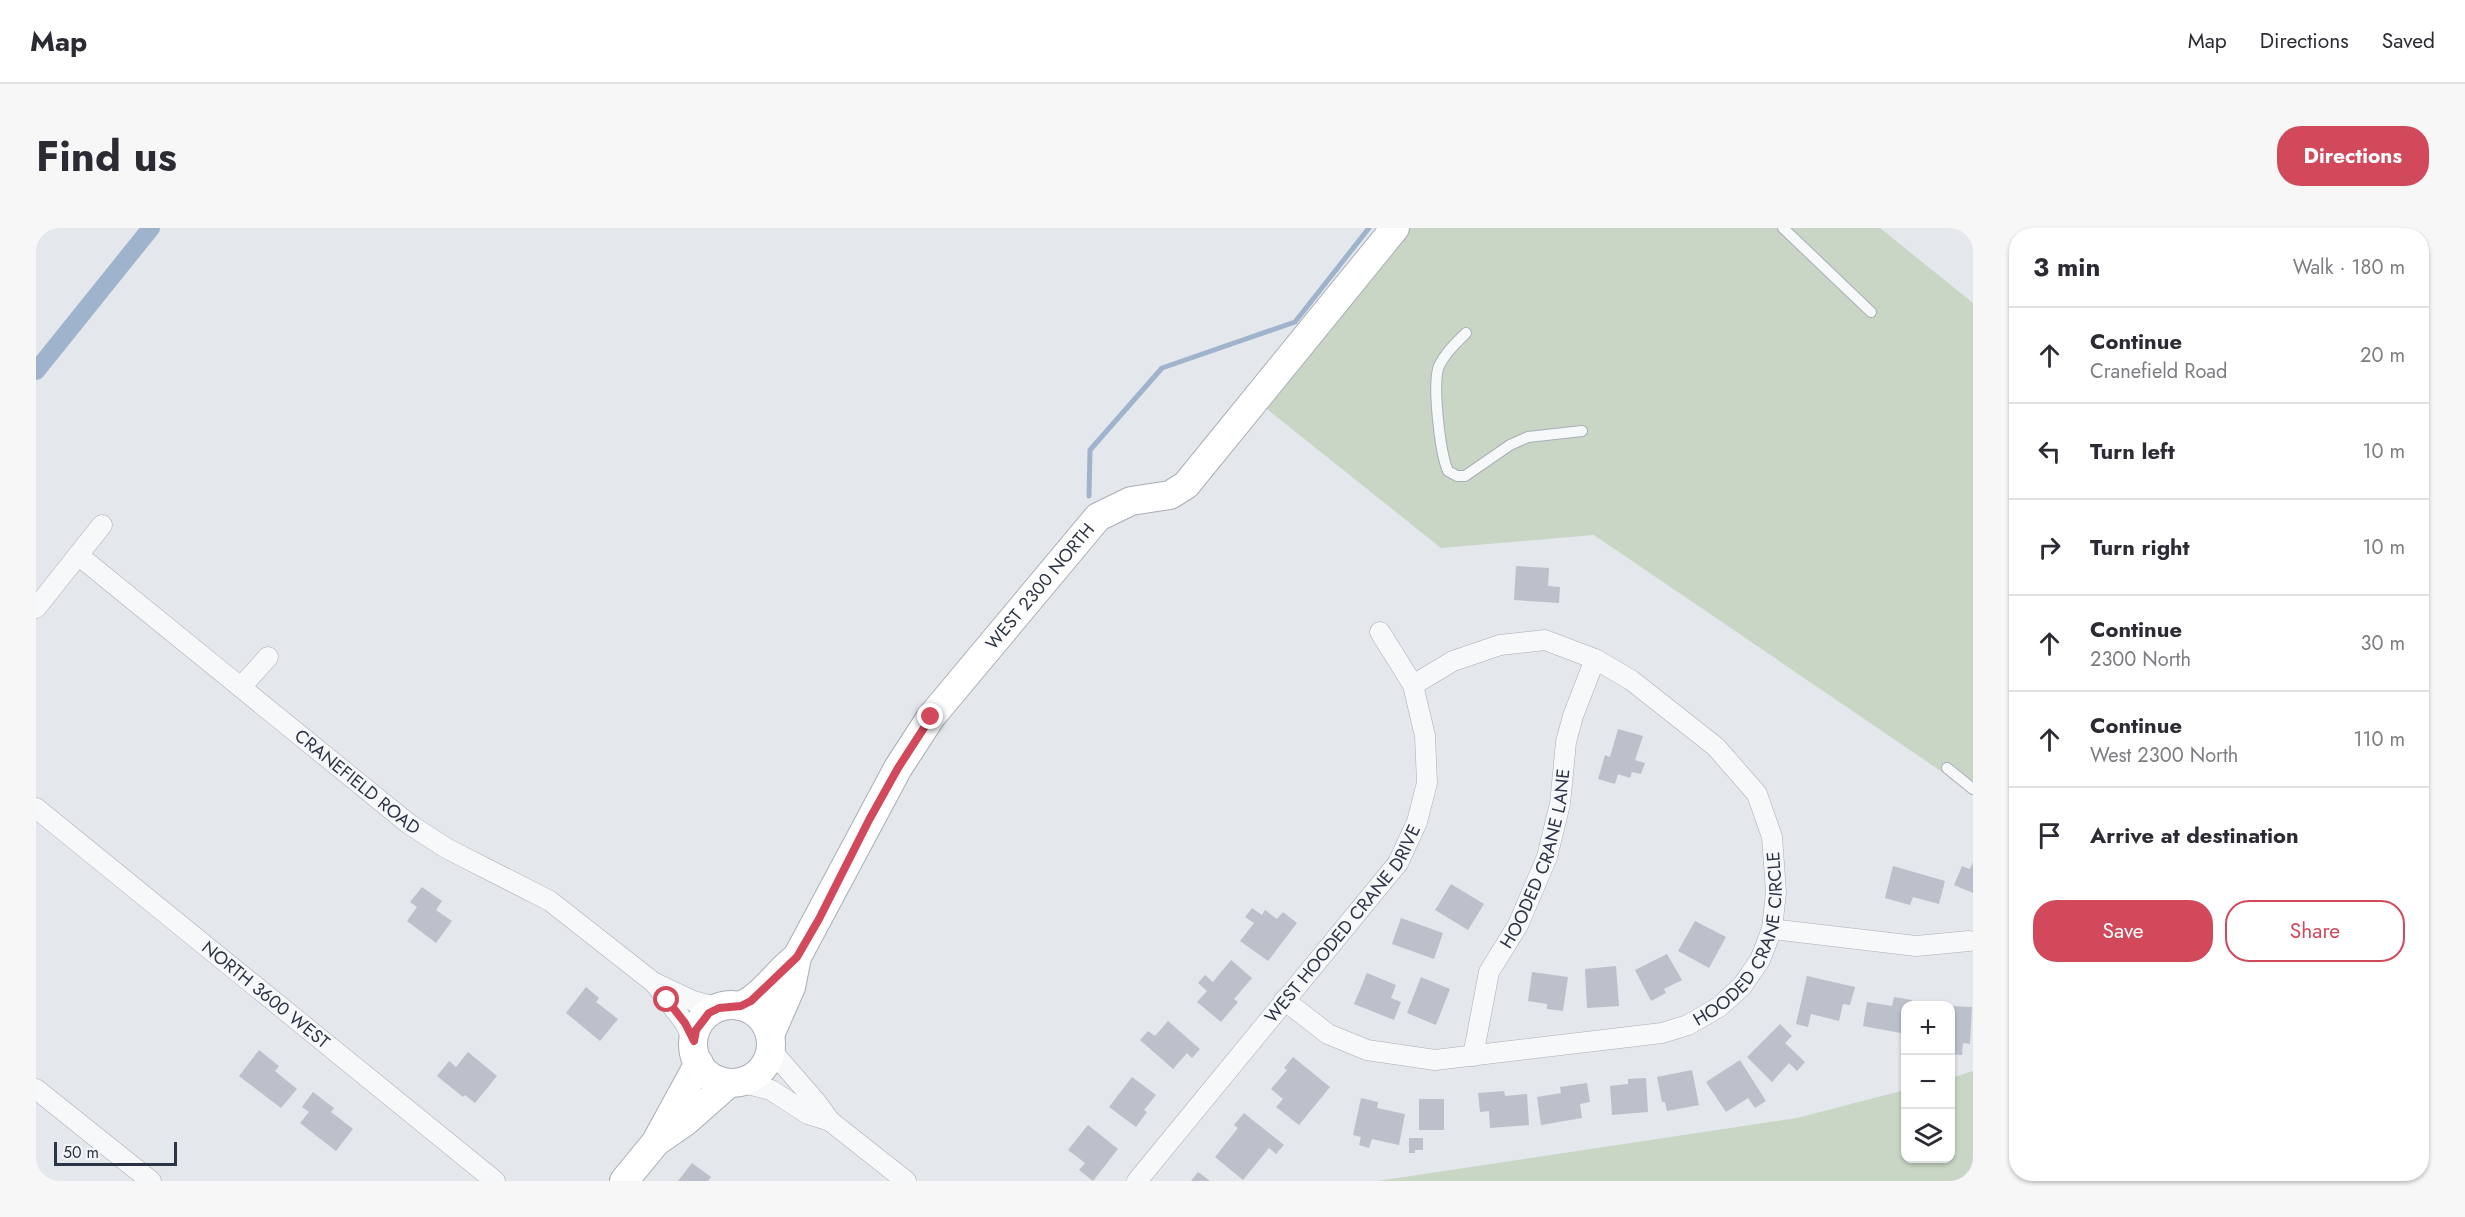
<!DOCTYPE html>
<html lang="en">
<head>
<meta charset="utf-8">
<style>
	body { margin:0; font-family:Jost,sans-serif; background:#f7f7f7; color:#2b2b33 }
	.controls { position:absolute; right:18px; bottom:18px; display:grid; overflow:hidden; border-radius:12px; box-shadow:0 2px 4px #0004 }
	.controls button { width:54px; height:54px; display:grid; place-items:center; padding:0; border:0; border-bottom:2px solid #e1e1e2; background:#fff; color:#2b2b33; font:30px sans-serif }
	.scale { position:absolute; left:18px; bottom:15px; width:123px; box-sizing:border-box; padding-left:6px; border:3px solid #2b3445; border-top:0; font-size:16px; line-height:21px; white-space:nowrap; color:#2b3445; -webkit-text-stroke:4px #f4f6f9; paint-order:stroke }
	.stop { position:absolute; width:18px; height:18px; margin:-14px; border:4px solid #d1495b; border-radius:50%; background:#fff }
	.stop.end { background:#d1495b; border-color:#fff; box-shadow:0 2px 6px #0008 }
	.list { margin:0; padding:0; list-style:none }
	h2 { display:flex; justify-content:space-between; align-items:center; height:78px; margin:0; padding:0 24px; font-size:26px }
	h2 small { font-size:20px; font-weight:400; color:#7c7c81 }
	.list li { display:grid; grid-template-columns:39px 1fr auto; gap:18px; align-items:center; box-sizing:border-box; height:96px; padding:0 24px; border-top:2px solid #e1e1e2 }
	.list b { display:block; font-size:22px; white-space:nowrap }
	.list p { margin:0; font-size:20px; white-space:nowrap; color:#7c7c81 }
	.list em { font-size:20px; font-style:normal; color:#7c7c81 }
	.actions { display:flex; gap:12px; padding:18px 24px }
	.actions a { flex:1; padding:14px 0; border:2px solid #d1495b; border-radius:24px; text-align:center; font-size:21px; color:#d1495b }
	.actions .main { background:#d1495b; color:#fff }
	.icon { flex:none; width:33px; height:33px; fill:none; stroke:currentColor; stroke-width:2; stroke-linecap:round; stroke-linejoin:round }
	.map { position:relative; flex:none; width:1937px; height:953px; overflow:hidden; border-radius:24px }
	header { display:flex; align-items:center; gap:36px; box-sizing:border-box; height:84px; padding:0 30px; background:#fff; border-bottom:2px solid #e1e1e2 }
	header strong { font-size:28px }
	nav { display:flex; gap:33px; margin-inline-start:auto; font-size:21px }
	.intro { display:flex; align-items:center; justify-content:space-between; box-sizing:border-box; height:144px; padding:0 36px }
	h1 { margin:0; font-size:42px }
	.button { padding:15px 27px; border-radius:24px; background:#d1495b; color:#fff; font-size:21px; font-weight:700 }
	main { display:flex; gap:36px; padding:0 36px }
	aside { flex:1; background:#fff; border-radius:24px; box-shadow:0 2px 4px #0004 }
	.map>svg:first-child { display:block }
	.green { fill:#c9d6c5 }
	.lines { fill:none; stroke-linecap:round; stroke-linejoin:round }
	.stream { stroke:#9fb4cc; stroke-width:5 }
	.canal { stroke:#9fb4cc; stroke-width:18 }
	.building { fill:#bbc0ca }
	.lane-casing { stroke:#a9aeb7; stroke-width:12 }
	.street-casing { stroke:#a9aeb7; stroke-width:21 }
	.secondary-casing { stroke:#a9aeb7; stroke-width:30 }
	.lane { stroke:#f7f8fa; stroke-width:10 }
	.street { stroke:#f7f8fa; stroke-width:20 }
	.secondary { stroke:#fff; stroke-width:28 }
	.route { stroke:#d1495b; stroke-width:8 }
	.labels { text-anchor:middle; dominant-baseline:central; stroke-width:4.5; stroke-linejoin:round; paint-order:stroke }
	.street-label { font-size:18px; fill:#2b3445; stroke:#f4f6f9 }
</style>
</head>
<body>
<header>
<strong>Map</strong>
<nav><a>Map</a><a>Directions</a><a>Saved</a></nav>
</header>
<div class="intro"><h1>Find us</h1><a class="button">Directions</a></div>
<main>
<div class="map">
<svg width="1937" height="953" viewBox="0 0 1937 953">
	<rect width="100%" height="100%" fill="#e4e7ec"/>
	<g class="green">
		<path d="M1370,0h474l93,75v490l-379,-258 -153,13 -179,-143z"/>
		<path d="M1937,843v110h-596l420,-63 108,-28 1,68h44l1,-80z"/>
	</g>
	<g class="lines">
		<path class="stream" d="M1053,268l1,-46 72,-82 133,-46 74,-94"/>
		<path class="canal" d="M0,143l115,-143"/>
	</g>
	<g class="building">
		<path d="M1480,338l33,2 -1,18 12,1 -1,16 -45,-3z"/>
		<path d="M1582,501l25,7 -8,24 10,3 -4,11 -9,-2 -2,6 -12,-4 -3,10 -17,-5 7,-24 5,2z"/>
		<path d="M1937,634v31l-19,-8 8,-19 8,3z"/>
		<path d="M1857,638l52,15 -6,23 -26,-7 -3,8 -25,-7z"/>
		<path d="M1415,656l33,20 -16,26 -33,-20z"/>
		<path d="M386,659l20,14 -6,9 16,11 -16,22 -29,-22 10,-14 -7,-5z"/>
		<path d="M1216,680l10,7 3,-5 12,9 6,-7 14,11 -29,38 -28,-20 14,-18 -9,-6z"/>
		<path d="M1365,690l42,15 -9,26 -42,-15z"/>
		<path d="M1659,693l31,16 -17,31 -31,-17z"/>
		<path d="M1631,726l15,26 -18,9 2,4 -15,8 -16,-31z"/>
		<path d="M1195,732l21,18 -18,21 4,3 -17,20 -24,-20 10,-11 -9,-8 7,-8 8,7z"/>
		<path d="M1580,738l3,40 -32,2 -2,-39z"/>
		<path d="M1496,744l36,5 -5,34 -16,-2v-5l-19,-3z"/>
		<path d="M1331,745l29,12 -5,13 10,4 -7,18 -40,-16z"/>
		<path d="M1771,748l48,11 -5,18 -7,-1 -4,17 -28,-7 -3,13 -12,-3z"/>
		<path d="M1385,749l29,12 -14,36 -29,-12z"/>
		<path d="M550,759l13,11 -3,4 22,17 -18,22 -34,-28z"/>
		<path d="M1858,769l18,3 -1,6h-5v28l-43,-8 4,-24 25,4z"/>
		<path d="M1914,778l22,1 -2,37 -7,-1 -1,12 -12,-1z"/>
		<path d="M1132,793l32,28 -8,9 -5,-5 -14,16 -33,-29 8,-9 7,5z"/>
		<path d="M1744,796l12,12 -7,7 20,19 -8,9 -8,-8 -17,19 -25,-25z"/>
		<path d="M223,822l20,16 -4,5 22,18 -16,19 -42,-32z"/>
		<path d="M432,824l29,24 -22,27 -10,-8 -2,2 -26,-21 12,-15 7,6z"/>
		<path d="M1257,829l37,30 -31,38 -23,-18 7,-8 -12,-10 16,-19 -3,-2z"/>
		<path d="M1704,832l26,41 -11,7 -7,-10 -22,14 -20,-30z"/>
		<path d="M1656,842l7,35 -32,6 -2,-9h-3l-5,-25z"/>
		<path d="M1096,849l24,18 -12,15 3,2 -11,15 -27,-20z"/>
		<path d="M1610,850l2,34 -36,3 -2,-29 18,-2v-5z"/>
		<path d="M1551,855l3,19 -10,2 2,14 -41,7 -4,-28 24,-4 -1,-6z"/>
		<path d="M1468,863l1,5 22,-2 2,31 -39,3 -1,-17 -9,1 -2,-19z"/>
		<path d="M277,864l21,16 -3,4 22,17 -17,22 -36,-28 9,-11 -7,-5z"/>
		<path d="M1325,870l17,4 -1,6 28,6 -6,31 -27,-6 -3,9 -10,-3 2,-8 -8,-2z"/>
		<rect x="1383" y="871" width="25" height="31"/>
		<path d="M1208,885l40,32 -8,9 -7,-6 -26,32 -28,-23 23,-29 -4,-3z"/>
		<path d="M1052,897l30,24 -25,32 -14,-11 6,-7 -17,-13z"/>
		<path d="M1373,910h14v12h-8v3h-6z"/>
		<path d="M656,935l19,14 -3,4h-30z"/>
		<path d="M1162,944l12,9h-19z"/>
	</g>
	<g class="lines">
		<defs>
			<g id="lane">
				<path d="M1747,0l88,84"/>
				<path d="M1430,105c-10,10 -21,20 -27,33 -7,17 1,87 9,105l9,5h8l45,-31 18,-8 54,-6"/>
				<path d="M1911,540l26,21"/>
			</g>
			<g id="street">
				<path id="s1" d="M42,327l331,269 37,24 104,53 103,81 40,19 26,7"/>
				<path d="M0,380l66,-83"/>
				<path d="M205,459l27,-30"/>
				<path id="s2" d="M0,580l459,373"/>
				<path d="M1736,701l144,17 53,-5"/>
				<path d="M619,756l30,39 9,19"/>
				<path id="s3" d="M1248,772l44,34 39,16 68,10 227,-27 26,-8 31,-18 23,-21 18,-26 12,-31 4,-37 -4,-55 -15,-43 -41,-47 -85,-67 -36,-21 -50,-19 -45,5 -47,16 -40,24"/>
				<path d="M735,822l46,53 13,18 76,60"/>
				<path id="s4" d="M1437,828l16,-84 29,-47 29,-68 13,-53 6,-62 7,-26 22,-57"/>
				<path d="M704,854l31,8 37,24 22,7"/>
				<path d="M0,861l115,92"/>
				<path id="s5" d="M1101,953l261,-318 19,-41 10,-39 -2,-47 -12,-51 -33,-53"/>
			</g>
			<g id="secondary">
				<circle cx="696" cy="816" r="39"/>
				<path d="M705,778c23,-11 35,-33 55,-48"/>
				<path id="s6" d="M734,807l21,-48 6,-30 101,-189 33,-51 167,-200 33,-16 39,-6 16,-10 209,-257"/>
				<path d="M622,910l41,-75"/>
				<path d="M588,953l32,-39 29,-20 44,-39"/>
			</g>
		</defs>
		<use href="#lane" class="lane-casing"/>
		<use href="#street" class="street-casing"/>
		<use href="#secondary" class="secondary-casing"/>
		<use href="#lane" class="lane"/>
		<use href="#street" class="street"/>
		<use href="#secondary" class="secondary"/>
	</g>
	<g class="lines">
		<path class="route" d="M631,772l18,23 9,18 2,-11 13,-17 10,-5 22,-2 10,-5 46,-44 22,-38 50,-99 29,-52 33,-51"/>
	</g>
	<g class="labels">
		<g class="street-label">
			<text stroke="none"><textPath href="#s6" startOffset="528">WEST 2300 NORTH</textPath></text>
			<text stroke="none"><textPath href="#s1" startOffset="360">CRANEFIELD ROAD</textPath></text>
			<text stroke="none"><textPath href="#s4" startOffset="210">HOODED CRANE LANE</textPath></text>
			<text stroke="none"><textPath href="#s5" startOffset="330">WEST HOODED CRANE DRIVE</textPath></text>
			<text stroke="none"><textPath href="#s3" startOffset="531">HOODED CRANE CIRCLE</textPath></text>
			<text stroke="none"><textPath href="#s2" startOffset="296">NORTH 3600 WEST</textPath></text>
		</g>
	</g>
</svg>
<div class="controls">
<button>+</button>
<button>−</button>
<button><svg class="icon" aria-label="layers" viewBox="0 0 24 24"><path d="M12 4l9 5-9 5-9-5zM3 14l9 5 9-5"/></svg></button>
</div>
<div class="scale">50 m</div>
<div class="stop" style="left:631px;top:772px"></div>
<div class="stop end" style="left:895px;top:489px"></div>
</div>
<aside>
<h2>3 min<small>Walk · 180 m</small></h2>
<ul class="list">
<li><svg class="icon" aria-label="ahead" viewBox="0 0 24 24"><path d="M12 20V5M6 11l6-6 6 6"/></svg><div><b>Continue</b><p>Cranefield Road</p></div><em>20 m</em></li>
<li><svg class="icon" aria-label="left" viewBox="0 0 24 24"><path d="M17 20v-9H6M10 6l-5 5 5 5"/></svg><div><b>Turn left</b></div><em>10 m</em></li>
<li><svg class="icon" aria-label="right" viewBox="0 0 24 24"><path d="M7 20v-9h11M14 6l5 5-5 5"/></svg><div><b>Turn right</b></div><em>10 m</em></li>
<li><svg class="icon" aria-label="ahead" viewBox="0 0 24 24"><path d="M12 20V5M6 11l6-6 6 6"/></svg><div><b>Continue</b><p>2300 North</p></div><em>30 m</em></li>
<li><svg class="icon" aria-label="ahead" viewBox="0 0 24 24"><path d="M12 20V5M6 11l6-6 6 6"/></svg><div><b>Continue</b><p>West 2300 North</p></div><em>110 m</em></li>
<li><svg class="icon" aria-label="arrive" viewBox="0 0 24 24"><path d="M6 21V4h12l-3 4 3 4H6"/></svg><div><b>Arrive at destination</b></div></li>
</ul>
<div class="actions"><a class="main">Save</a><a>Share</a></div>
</aside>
</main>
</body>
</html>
